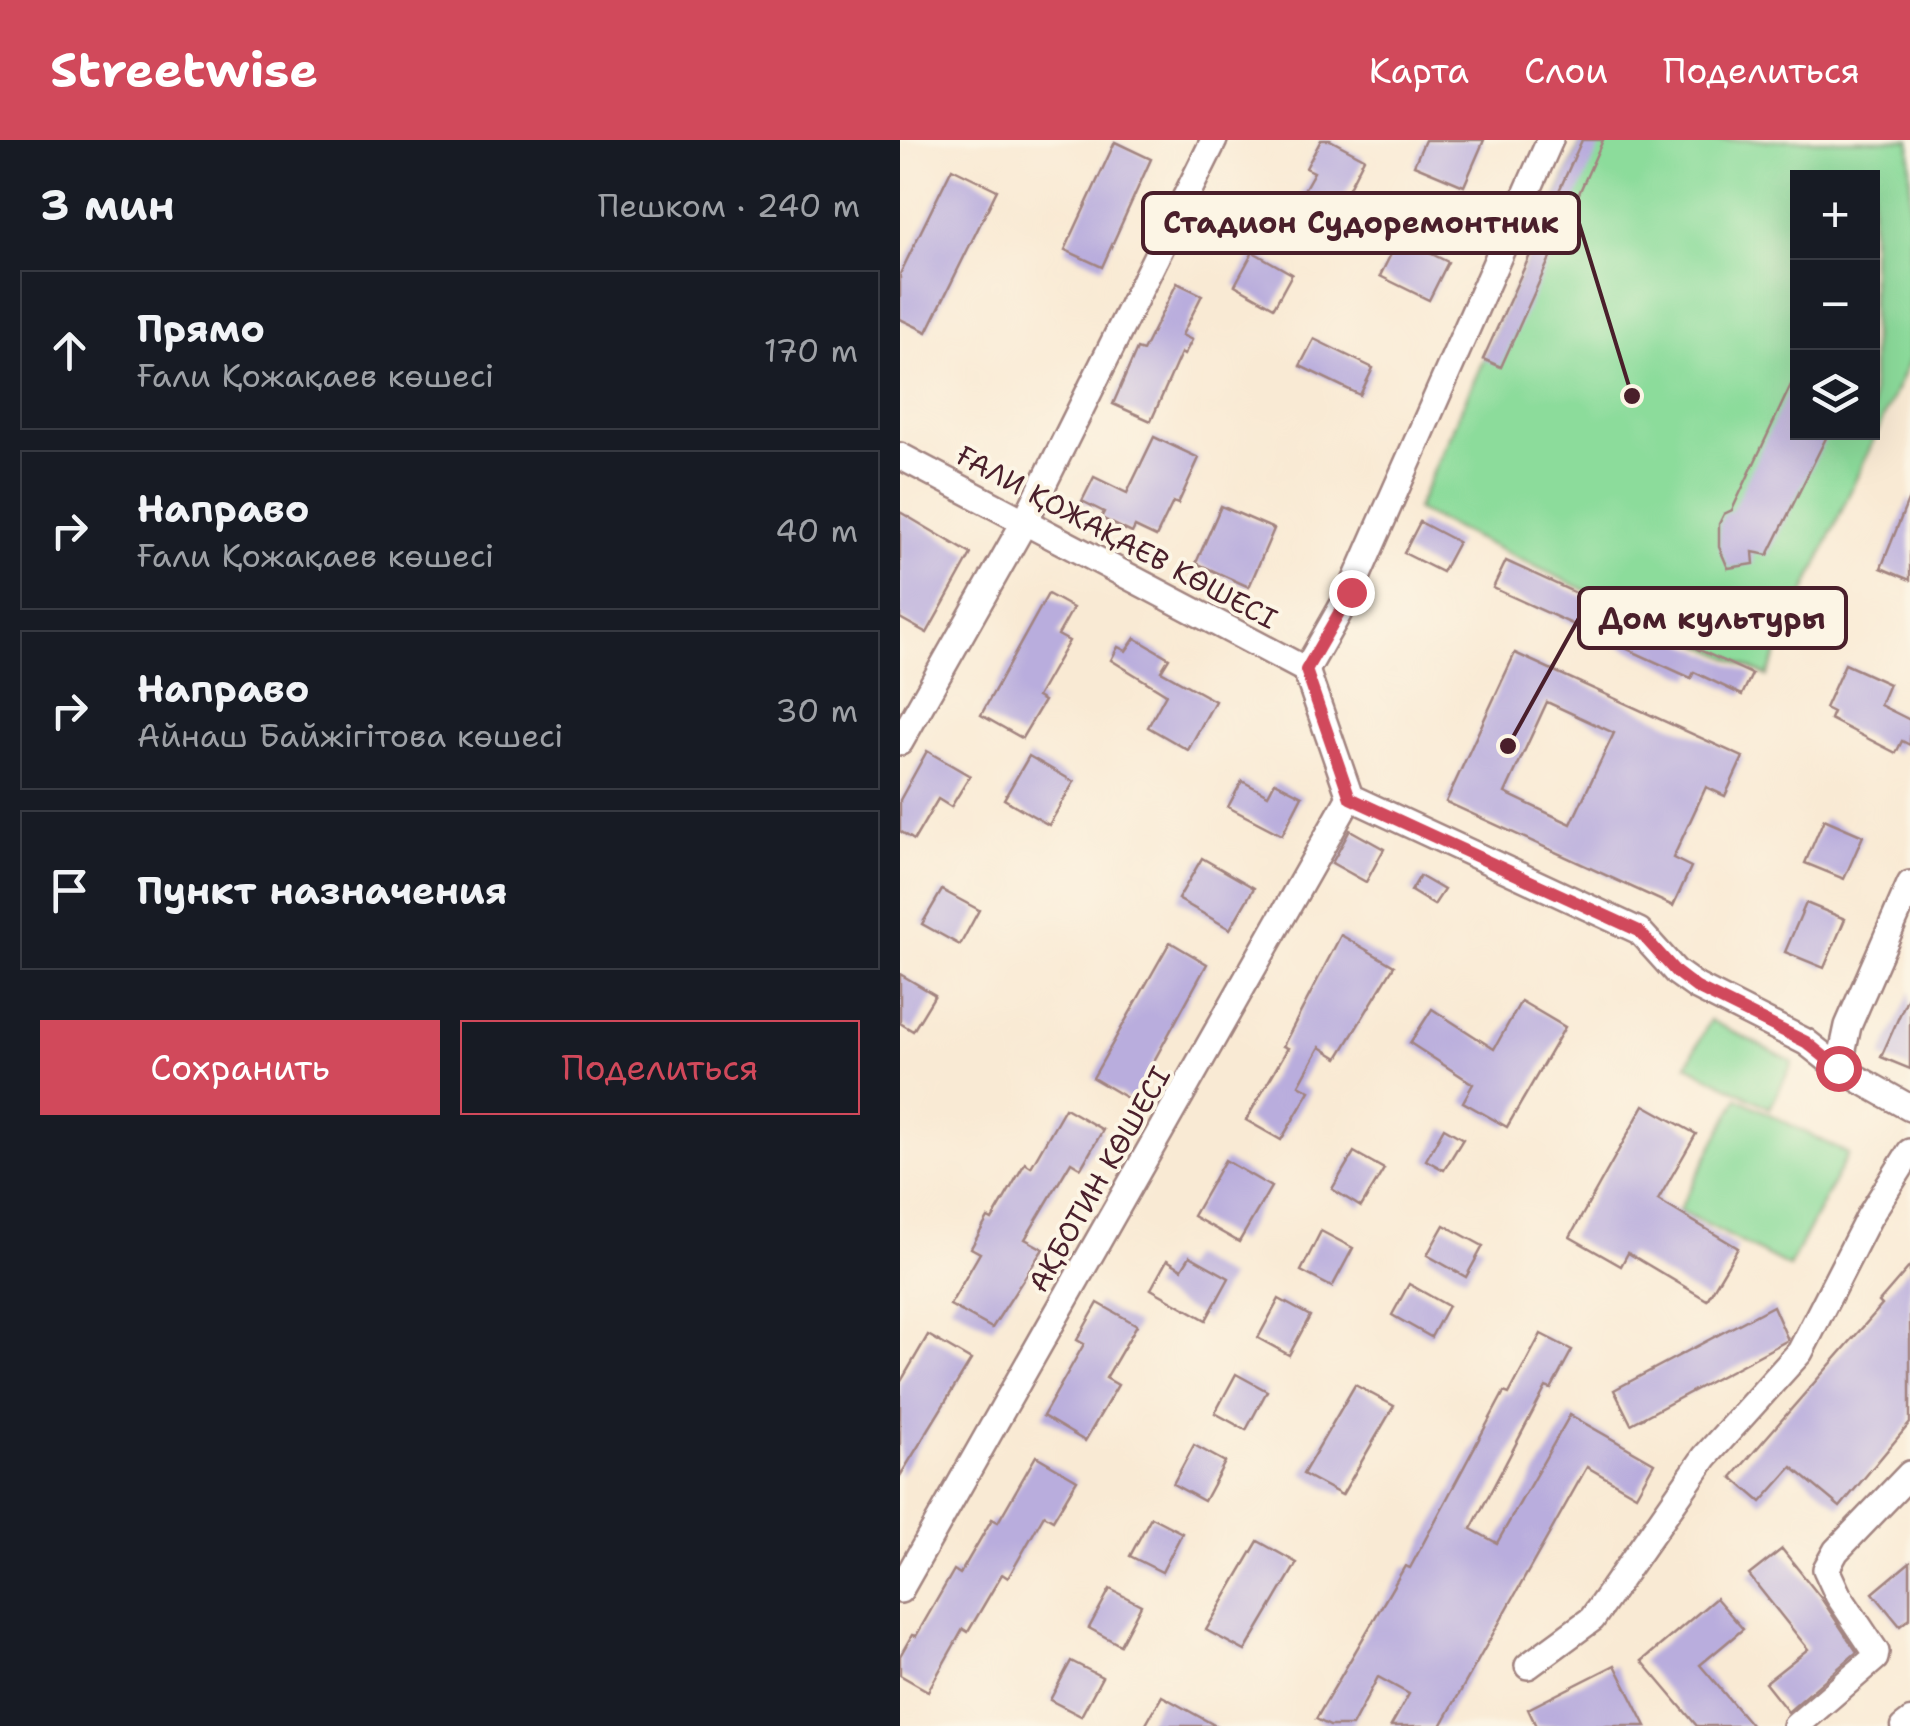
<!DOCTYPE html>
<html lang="ru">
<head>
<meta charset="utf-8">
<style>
	body { margin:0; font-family:"Shantell Sans",sans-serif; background:#242831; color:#f1f3f6 }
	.controls { position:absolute; right:30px; top:30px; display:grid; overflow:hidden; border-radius:0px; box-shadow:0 10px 40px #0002 }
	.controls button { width:90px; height:90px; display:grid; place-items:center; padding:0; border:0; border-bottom:2px solid #363941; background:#171b24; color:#f1f3f6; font:50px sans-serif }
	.stop { position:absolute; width:30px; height:30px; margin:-22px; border:8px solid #d1495b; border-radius:50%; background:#fff }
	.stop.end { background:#d1495b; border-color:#fff; box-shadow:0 2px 10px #0008 }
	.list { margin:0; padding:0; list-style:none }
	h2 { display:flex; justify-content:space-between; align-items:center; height:130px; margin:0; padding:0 40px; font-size:42px }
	h2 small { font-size:32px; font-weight:400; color:#9ea1a6 }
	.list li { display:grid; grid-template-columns:65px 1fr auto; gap:30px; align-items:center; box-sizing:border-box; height:160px; margin:0 20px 20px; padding:0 20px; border:2px solid #363941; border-radius:0px }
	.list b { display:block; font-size:38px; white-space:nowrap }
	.list p { margin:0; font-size:32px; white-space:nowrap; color:#9ea1a6 }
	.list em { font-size:32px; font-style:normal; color:#9ea1a6 }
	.actions { display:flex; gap:20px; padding:30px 40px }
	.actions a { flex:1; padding:22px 0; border:2px solid #d1495b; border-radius:0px; text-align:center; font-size:35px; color:#d1495b }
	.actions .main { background:#d1495b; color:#fff }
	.icon { flex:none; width:55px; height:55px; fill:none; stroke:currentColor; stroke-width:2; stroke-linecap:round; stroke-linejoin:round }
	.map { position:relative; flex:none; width:1010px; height:1586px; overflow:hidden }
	header { display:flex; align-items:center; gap:60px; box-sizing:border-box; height:140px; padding:0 50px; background:#d1495b; color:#fff }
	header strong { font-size:48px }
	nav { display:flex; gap:55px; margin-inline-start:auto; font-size:35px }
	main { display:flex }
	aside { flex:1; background:#171b24 }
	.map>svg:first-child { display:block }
	.green { fill:#8cdc9b; stroke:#6b7e63; stroke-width:2.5; fill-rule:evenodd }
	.building { fill:#b9addd; fill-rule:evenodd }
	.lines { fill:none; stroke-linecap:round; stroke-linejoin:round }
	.pedestrian-casing { stroke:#a28480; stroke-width:25 }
	.minor-casing { stroke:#a28480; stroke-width:30 }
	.pedestrian { stroke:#fff; stroke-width:20 }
	.minor { stroke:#fff; stroke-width:25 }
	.route { stroke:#d1495b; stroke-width:12 }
	.labels { text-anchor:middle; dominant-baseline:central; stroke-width:8; stroke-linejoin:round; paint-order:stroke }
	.street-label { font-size:28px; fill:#4a1f2b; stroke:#fcf5e5 }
	.leader { fill:none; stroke:#4a1f2b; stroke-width:4 }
	.callout-dot { fill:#4a1f2b; stroke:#fcf5e5; stroke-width:4 }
	.callout { fill:#fcf5e5; stroke:#4a1f2b; stroke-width:4 }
	.callout-label { font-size:30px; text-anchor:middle; font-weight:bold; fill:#4a1f2b }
</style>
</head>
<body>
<header>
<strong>Streetwise</strong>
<nav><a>Карта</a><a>Слои</a><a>Поделиться</a></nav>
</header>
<main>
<aside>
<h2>3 мин<small>Пешком · 240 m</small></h2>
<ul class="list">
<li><svg class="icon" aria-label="ahead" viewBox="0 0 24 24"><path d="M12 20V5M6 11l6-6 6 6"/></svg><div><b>Прямо</b><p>Ғали Қожақаев көшесі</p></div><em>170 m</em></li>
<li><svg class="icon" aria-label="right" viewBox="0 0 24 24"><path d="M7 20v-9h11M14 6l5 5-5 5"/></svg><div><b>Направо</b><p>Ғали Қожақаев көшесі</p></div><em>40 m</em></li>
<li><svg class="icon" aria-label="right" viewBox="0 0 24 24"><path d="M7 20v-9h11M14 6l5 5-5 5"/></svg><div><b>Направо</b><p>Айнаш Байжігітова көшесі</p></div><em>30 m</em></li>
<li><svg class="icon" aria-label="arrive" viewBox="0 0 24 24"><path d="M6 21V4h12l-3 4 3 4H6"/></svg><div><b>Пункт назначения</b></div></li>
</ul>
<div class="actions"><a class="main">Сохранить</a><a>Поделиться</a></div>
</aside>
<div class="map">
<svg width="1010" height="1586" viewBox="0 0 1010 1586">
	<rect width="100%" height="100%" fill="#fcf5e5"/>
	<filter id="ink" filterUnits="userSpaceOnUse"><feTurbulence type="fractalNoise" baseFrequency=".01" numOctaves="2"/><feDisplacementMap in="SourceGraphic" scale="20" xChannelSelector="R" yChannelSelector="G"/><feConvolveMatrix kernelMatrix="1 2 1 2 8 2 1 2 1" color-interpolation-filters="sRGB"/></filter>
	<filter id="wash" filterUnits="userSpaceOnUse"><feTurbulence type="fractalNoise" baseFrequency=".0048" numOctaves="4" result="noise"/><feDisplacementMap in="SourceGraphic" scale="40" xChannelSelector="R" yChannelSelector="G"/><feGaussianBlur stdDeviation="2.25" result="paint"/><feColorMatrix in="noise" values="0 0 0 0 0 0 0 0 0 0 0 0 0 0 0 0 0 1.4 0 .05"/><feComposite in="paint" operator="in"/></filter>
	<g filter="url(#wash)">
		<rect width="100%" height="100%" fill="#f9ead4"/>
		<g class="green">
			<path d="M682,0h328v219l-143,317 -351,-166zM898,38h74v254h-74z"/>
			<path d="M810,880l83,42 -23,46 -83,-43z"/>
			<path d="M838,958l110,56 -59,113 -110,-57z"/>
		</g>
		<g id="blocks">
			<g class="building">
				<path d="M421,0h9l34,18 -42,82 -35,-20 27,-48 -8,-4z"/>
				<path d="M525,0h59l-20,46 -50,-21z"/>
				<path d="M682,0h21l-102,227 -18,-8z"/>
				<path d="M215,2l36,17 -49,108 -37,-17z"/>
				<path d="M52,28l45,22 -70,142 -27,-13v-45z"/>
				<path d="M499,98l49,24 -19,38 -49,-24z"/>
				<path d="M353,112l39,22 -18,33 -39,-22z"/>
				<path d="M277,143l25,12 -20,40 10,5 -8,15 -3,-2 -30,68 -38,-17 24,-55 6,2z"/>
				<path d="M414,199l59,29 -13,27 -60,-29z"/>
				<path d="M898,230v62h31l-61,123 -15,-3 1,12 -26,4 -9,-21v-23l5,-10 8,-4z"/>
				<path d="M254,297l45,21 -21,46 -5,-2 -17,35 -21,-10 -3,6 -31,-15 3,-6 -22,-11 12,-24 33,16z"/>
				<path d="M1009,358h1v82l-29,-12z"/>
				<path d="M321,366l53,23 -25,58 -53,-24z"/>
				<path d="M0,372l71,42 -44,79 -27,-15z"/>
				<path d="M520,382l38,20 -16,30 -38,-19z"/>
				<path d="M606,421l246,113 -10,21 -48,-23 -3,6 -198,-90z"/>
				<path d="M148,454l25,14 -15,27 11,6 -32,56 7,4 -22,37 -41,-23z"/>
				<path d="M235,498l34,20 -8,13 54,30 -27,49 -40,-23 18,-33 -55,-34 7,-13 8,4z"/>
				<path d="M615,513l228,104 -18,39 -19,-9 -33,71 18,9 -18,39 -227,-104zM647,562l67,31 -43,91 -66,-31z"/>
				<path d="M945,524l44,20 -9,21 30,15v25l-8,-4 -6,12 -66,-34 3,-7 -8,-4z"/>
				<path d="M27,611l43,25 -19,31 -13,-8 -24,41 -14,-9v-31z"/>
				<path d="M129,616l45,26 -25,43 -45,-26z"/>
				<path d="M342,641l26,14 7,-13 27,14 -20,39 -54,-28z"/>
				<path d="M924,679l39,17 -19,43 -39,-16z"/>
				<path d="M450,690l34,19 -18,33 -34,-19z"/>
				<path d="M302,718l52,30 -24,41 -52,-30z"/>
				<path d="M520,736l24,14 -10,15 -23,-14z"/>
				<path d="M42,750l37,20 -19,35 -38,-21z"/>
				<path d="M906,763l39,16 -21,49 -39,-16z"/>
				<path d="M441,795l53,31 -56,92 -18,-11 -21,38 11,6 -29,49 -35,-20 42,-72 -5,-2z"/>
				<path d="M270,802l37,22 -75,137 -39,-23z"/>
				<path d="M0,834l35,21 -22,36 -13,-8z"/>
				<path d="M1010,852v77l-29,-12z"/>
				<path d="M621,861l44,26 -58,100 -44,-25 10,-18 -63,-41 22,-34 62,40z"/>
				<path d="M744,965l52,29 -38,66 80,48 -31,52 -79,-47 -7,13 -51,-29z"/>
				<path d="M165,968l38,22 -22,38 -10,-6 -46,77 18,10 -51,79 -42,-23 30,-52 -9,-5 17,-30 4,2 33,-57 6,4z"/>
				<path d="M544,988l19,11 -19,31 -18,-10z"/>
				<path d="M454,1012l30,17 -23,38 -29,-18z"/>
				<path d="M325,1020l46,27 -32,55 -46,-26z"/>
				<path d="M544,1085l39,21 -17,31 -39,-22z"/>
				<path d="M421,1091l32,17 -21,39 -31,-16z"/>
				<path d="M290,1116l39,22 -23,42 -55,-31 16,-29 15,9z"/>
				<path d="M1010,1126v157l-70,84 -48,-40 -31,35 -29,-25 150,-172 -3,-3z"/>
				<path d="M509,1144l39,22 -17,31 -39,-22z"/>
				<path d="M379,1159l31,17 -21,39 -31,-17z"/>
				<path d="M198,1163l39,22 -31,53 12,7 -33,56 -42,-25 41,-72 -7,-4z"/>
				<path d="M873,1166l15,34 -157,84 -17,-34z"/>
				<path d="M641,1194l31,16 -21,39 -5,-2 -75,142 26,14 73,-128 84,48 -18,32 -49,-28 -146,259h-50l18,-32 -31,-17 -26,49h-22l-14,-7 89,-153 5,2 94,-176 5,2z"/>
				<path d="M28,1195l43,25 -71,116v-93z"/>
				<path d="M336,1234l31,17 -21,39 -31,-17z"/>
				<path d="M455,1245l39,21 -52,89 -39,-21z"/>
				<path d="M294,1305l31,17 -21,39 -31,-17z"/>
				<path d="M136,1316l41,24 -24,40 -9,-5 -36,63 -6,-4 -34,58 -5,-3 -35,62 -28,-16v-19l12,-21 4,1 38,-66 6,4 32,-55 6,3z"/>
				<path d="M251,1377l31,16 -20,39 -32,-16z"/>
				<path d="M358,1401l39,22 -52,88 -39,-21z"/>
				<path d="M882,1409l39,49 36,54 -69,60 -23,-29 43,-34 -59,-74z"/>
				<path d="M1010,1422v56l-10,8 -27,-33z"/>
				<path d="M210,1449l31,16 -21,40 -31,-17z"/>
				<path d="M816,1458l27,31 -43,36 52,61h-55l-55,-65z"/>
				<path d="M171,1521l31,16 -21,39 -31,-16z"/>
				<path d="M715,1525l31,61h-110l-8,-17z"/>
				<path d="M262,1556l54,30h-71z"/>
			</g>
		</g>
	</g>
	<g filter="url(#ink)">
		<use href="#blocks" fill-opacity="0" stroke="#a28480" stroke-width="2.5"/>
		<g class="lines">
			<defs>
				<path id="pedestrian" d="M1001,1586l9,-7"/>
				<g id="minor">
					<path d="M0,316l406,214 44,127 289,134 37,41 21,15 109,55 33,26 71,40"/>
					<path d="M406,530l45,-79 199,-451"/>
					<path d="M0,602l124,-219 190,-383"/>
					<path d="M939,928l9,-42 62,-142"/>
					<path d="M0,1450l450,-793"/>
					<path d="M628,1526l64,-47 113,-162 95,-105 69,-135 41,-65"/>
					<path d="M896,1586l79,-68 1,-6 -38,-57 -12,-26 10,-18 74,-77"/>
				</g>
			</defs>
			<use href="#pedestrian" class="pedestrian-casing"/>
			<use href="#minor" class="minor-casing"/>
			<use href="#pedestrian" class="pedestrian"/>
			<use href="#minor" class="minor"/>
		</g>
	</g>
	<g class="lines" filter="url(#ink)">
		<path class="route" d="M451,452l-45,78 44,128 289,133 37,41 21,16 109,54 32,26"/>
	</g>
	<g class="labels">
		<g class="street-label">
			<text transform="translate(217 397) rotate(28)">ҒАЛИ ҚОЖАҚАЕВ КӨШЕСІ</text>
			<text transform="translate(199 1039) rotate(-60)">АҚБОТИН КӨШЕСІ</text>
		</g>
	</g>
	<path class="leader" d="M732 256L679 83M608 606L679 478"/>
	<g class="callout-dot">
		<circle cx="732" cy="256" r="10"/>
		<circle cx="608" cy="606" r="10"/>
	</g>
	<g class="callout">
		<rect x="243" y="53" width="436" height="60" rx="10"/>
		<rect x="679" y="448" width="267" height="60" rx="10"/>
	</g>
	<g class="callout-label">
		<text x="461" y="93">Стадион Судоремонтник</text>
		<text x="812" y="489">Дом культуры</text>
	</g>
</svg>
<div class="controls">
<button>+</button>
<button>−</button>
<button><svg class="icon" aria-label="layers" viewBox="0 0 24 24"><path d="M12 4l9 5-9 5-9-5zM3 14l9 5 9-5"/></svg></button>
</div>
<div class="stop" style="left:938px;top:928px"></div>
<div class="stop end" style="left:451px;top:452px"></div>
</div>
</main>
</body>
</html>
